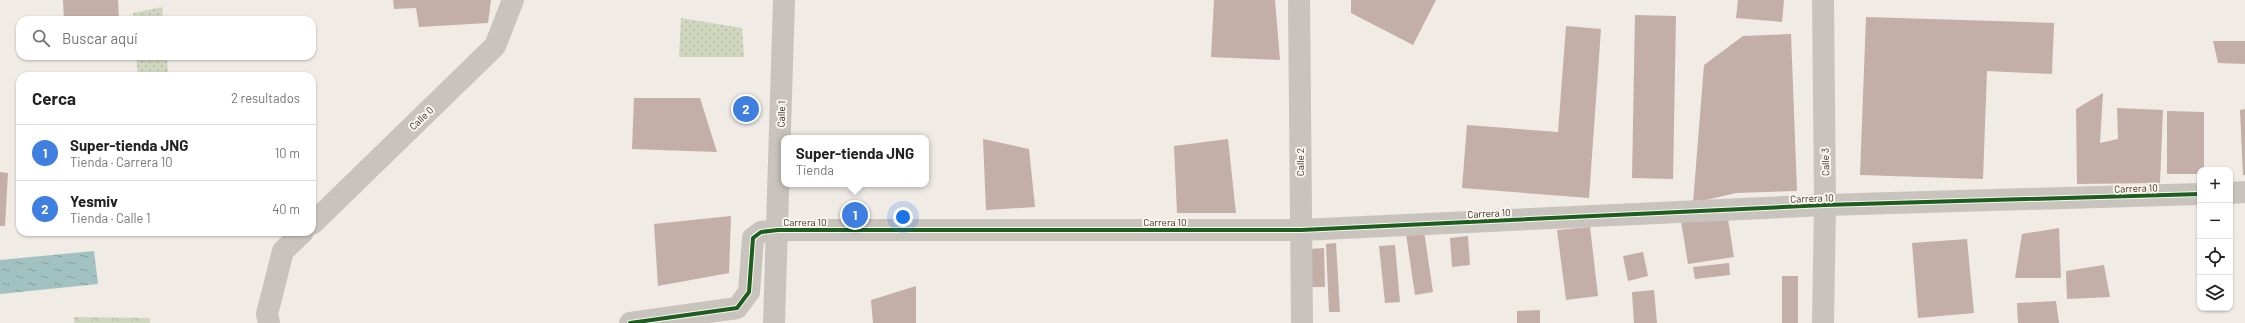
<!DOCTYPE html>
<html lang="es">
<head>
<meta charset="utf-8">
<style>
	body { margin:0; font-family:Barlow,sans-serif; background:#f2f2f2; color:#222 }
	.controls { position:absolute; right:12px; bottom:12px; display:grid; overflow:hidden; border-radius:8px; box-shadow:0 1px 3px #0004 }
	.controls button { width:36px; height:36px; display:grid; place-items:center; padding:0; border:0; border-bottom:1px solid #e0e0e0; background:#fff; color:#222; font:20px sans-serif }
	.you { position:absolute; left:903px; top:217px; width:14px; height:14px; margin:-10px; border:3px solid #fff; border-radius:50%; background:#1a73e8; box-shadow:0 0 0 6px #1a73e833 }
	.badge { display:grid; place-items:center; width:26px; height:26px; border-radius:50%; background:#0b8043; color:#fff; font-size:13px; font-weight:700 }
	.pin { position:absolute; translate:-50% -50%; border:2px solid #fff; box-shadow:0 1px 4px #0006 }
	.popup { position:absolute; left:781px; top:135px; width:148px; height:52px; box-sizing:border-box; display:grid; place-content:center; border-radius:8px; background:#fff; filter:drop-shadow(0 1px 3px #0005); font-size:13px; white-space:nowrap; color:#767676 }
	.popup b { font-size:15px; color:#222 }
	.popup::after { content:''; position:absolute; left:50%; top:100%; margin-left:-8px; border:8px solid transparent; border-top-color:#fff }
	.list { margin:0; padding:0; list-style:none }
	h2 { display:flex; justify-content:space-between; align-items:center; height:52px; margin:0; padding:0 16px; font-size:17px }
	h2 small { font-size:13px; font-weight:400; color:#767676 }
	.list li { display:grid; grid-template-columns:26px 1fr auto; gap:12px; align-items:center; box-sizing:border-box; height:56px; padding:0 16px; border-top:1px solid #e0e0e0 }
	.list b { display:block; font-size:15px; white-space:nowrap }
	.list p { margin:0; font-size:13px; white-space:nowrap; color:#767676 }
	.list em { font-size:13px; font-style:normal; color:#767676 }
	.icon { flex:none; width:22px; height:22px; fill:none; stroke:currentColor; stroke-width:2; stroke-linecap:round; stroke-linejoin:round }
	.map { position:relative; flex:none; width:2245px; height:323px; overflow:hidden }
	.search { position:absolute; background:#fff; box-shadow:0 1px 3px #0004; left:16px; top:16px; width:300px; height:44px; display:flex; align-items:center; gap:10px; box-sizing:border-box; padding:0 14px; border-radius:12px; color:#767676; font-size:15px }
	.panel { position:absolute; background:#fff; box-shadow:0 1px 3px #0004; left:16px; top:72px; width:300px; height:164px; border-radius:12px }
	.map>svg:first-child { display:block }
	.grass { fill:url(#grass-dots) }
	.park { fill:url(#park-crowns) }
	.water { fill:url(#water-ripples) }
	.building { fill:#c3afa7 }
	.lines { fill:none; stroke-linecap:round; stroke-linejoin:round }
	.minor { stroke:#c9c3be; stroke-width:22 }
	.cycleway-casing { stroke:#fbf5ee; stroke-width:6 }
	.cycleway { stroke:#1b5e20; stroke-width:4 }
	.labels { text-anchor:middle; dominant-baseline:central; stroke-width:4; stroke-linejoin:round; paint-order:stroke }
	.street-label { font-size:10px; fill:#3b302b; stroke:#fbf5ee }
</style>
</head>
<body>
<div class="map">
<svg width="2245" height="323" viewBox="0 0 2245 323">
	<defs>
		<pattern id="grass-dots" width="8" height="8" patternUnits="userSpaceOnUse"><rect width="8" height="8" fill="#d1d6bf"/><path d="M2 2h.1M6 6h.1" fill="none" stroke="#b4b8a4" stroke-width="1.8" stroke-linecap="round"/></pattern>
		<pattern id="park-crowns" width="20" height="18" patternUnits="userSpaceOnUse"><rect width="20" height="18" fill="#d1d6bf"/><path d="M2 6a3 3 0 1 1 6 0M12 15a3 3 0 1 1 6 0" fill="none" stroke="#b4b8a4"/></pattern>
		<pattern id="water-ripples" width="26" height="14" patternUnits="userSpaceOnUse"><rect width="26" height="14" fill="#a1c2c1"/><path d="M2 4q2-2 4 0t4 0M15 11q2-2 4 0t4 0" fill="none" stroke="#849e9d"/></pattern>
	</defs>
	<rect width="100%" height="100%" fill="#f0ebe5"/>
	<g class="grass">
		<path d="M162,7l1,13h-29l-1,-7z"/>
		<path d="M681,18l61,10 2,29h-65z"/>
		<path d="M136,56h31l1,20h-30z"/>
	</g>
	<path class="park" d="M74,317l76,1v5h-76z"/>
	<path class="water" d="M94,251l4,33 -98,10v-34z"/>
	<g class="building">
		<path d="M63,0h55l1,20h-55z"/>
		<path d="M393,0h98l-3,23 -69,4 -3,-19 -22,1z"/>
		<path d="M1214,0h61l5,60 -69,-3z"/>
		<path d="M1351,0h85l-23,45 -62,-32z"/>
		<path d="M1738,0h46l-2,22 -46,-4z"/>
		<path d="M1635,15l41,1 -3,163 -41,-1z"/>
		<path d="M1866,17l188,6 -2,51 -65,-3 -4,108 -123,-4z"/>
		<path d="M1566,26l35,3 -12,169 -127,-10 5,-63 91,7z"/>
		<path d="M1791,34l6,157 -61,2 -43,10 11,-138 39,-29z"/>
		<path d="M2213,41h32v23l-27,-1z"/>
		<path d="M66,56h19v1l-19,1z"/>
		<path d="M2103,93l-3,50 18,-4 -1,-31 46,2 -3,73 -83,1 -1,-75z"/>
		<path d="M634,98h66l17,54 -85,-3z"/>
		<path d="M2245,109v66h-2l-3,-65z"/>
		<path d="M2167,111l37,1v58h-4v4h-33z"/>
		<path d="M983,139l46,10 6,58 -49,3z"/>
		<path d="M1228,139l8,74h-59l-3,-67z"/>
		<path d="M0,172l8,1 -3,53h-5z"/>
		<path d="M1727,213l7,44 -46,7 -7,-43z"/>
		<path d="M731,216l-2,57 -71,13 -4,-62z"/>
		<path d="M2230,219h2v49l-2,-1z"/>
		<path d="M1590,227l8,69 -32,4 -9,-70z"/>
		<path d="M2059,228l2,50h-46l7,-44z"/>
		<path d="M1424,231l9,61 -18,3 -9,-61z"/>
		<path d="M1468,236l2,29 -18,2 -2,-29z"/>
		<path d="M1967,239l7,74 -56,5 -6,-75z"/>
		<path d="M1336,243l4,69h-11l-3,-68z"/>
		<path d="M1395,245l5,57 -15,1 -6,-57z"/>
		<path d="M1324,248l1,39h-14l-2,-38z"/>
		<path d="M1643,252l5,24 -20,5 -5,-25z"/>
		<path d="M1729,263l1,12 -35,4 -2,-12z"/>
		<path d="M2104,265l6,32 -43,2 -1,-28z"/>
		<rect x="1782" y="276" width="16" height="47"/>
		<path d="M916,286v37h-43l-2,-23z"/>
		<path d="M1654,290l3,33h-23l-2,-31z"/>
		<path d="M2056,301l3,22h-41l-1,-20z"/>
		<path d="M1540,310v13h-23v-12z"/>
	</g>
	<g class="lines">
		<g class="minor">
			<path d="M1299,0l3,323"/>
			<path d="M2230,193l15,-1"/>
			<path d="M312,224l183,-178 18,-46"/>
			<path d="M269,323l-2,-9 16,-63 20,-19"/>
			<path d="M630,323l107,-15 12,-16 4,-54 8,-6 17,-2h523l524,-25 375,-11"/>
			<path d="M774,323l10,-323"/>
			<path d="M1823,323l2,-118 -2,-205"/>
		</g>
		<defs>
			<path id="cycleway" d="M630,323l107,-15 12,-16 4,-54 8,-6 17,-2h523l524,-25 375,-11"/>
		</defs>
		<use href="#cycleway" class="cycleway-casing"/>
		<use href="#cycleway" class="cycleway"/>
	</g>
	<g class="labels">
		<g class="street-label">
			<text transform="translate(781 114) rotate(-88)">Calle 1</text>
			<text transform="translate(421 118) rotate(-44)">Calle 0</text>
			<text transform="translate(1300 162) rotate(-90)">Calle 2</text>
			<text transform="translate(1825 162) rotate(-91)">Calle 3</text>
			<text transform="translate(2136 188) rotate(-2)">Carrera 10</text>
			<text transform="translate(1812 198) rotate(-2)">Carrera 10</text>
			<text transform="translate(1489 213) rotate(-3)">Carrera 10</text>
			<text x="805" y="222">Carrera 10</text>
			<text x="1165" y="222">Carrera 10</text>
		</g>
	</g>
</svg>
<div class="controls">
<button>+</button>
<button>−</button>
<button><svg class="icon" aria-label="locate" viewBox="0 0 24 24"><circle cx="12" cy="12" r="6"/><path d="M12 2v4M12 18v4M2 12h4M18 12h4"/></svg></button>
<button><svg class="icon" aria-label="layers" viewBox="0 0 24 24"><path d="M12 4l9 5-9 5-9-5zM3 14l9 5 9-5"/></svg></button>
</div>
<div class="you"></div>
<div class="pin badge" style="left:855px;top:215px;background:#3f7fe0">1</div>
<div class="popup"><b>Super-tienda JNG</b>Tienda</div>
<div class="pin badge" style="left:746px;top:109px;background:#3f7fe0">2</div>
<div class="search"><svg class="icon" aria-label="search" viewBox="0 0 24 24"><circle cx="10" cy="10" r="6"/><path d="M15 15l6 6"/></svg>Buscar aquí</div>
<section class="panel">
<h2>Cerca<small>2 resultados</small></h2>
<ul class="list">
<li><span class="badge" style="background:#3f7fe0">1</span><div><b>Super-tienda JNG</b><p>Tienda · Carrera 10</p></div><em>10 m</em></li>
<li><span class="badge" style="background:#3f7fe0">2</span><div><b>Yesmiv</b><p>Tienda · Calle 1</p></div><em>40 m</em></li>
</ul>
</section>
</div>
</body>
</html>
